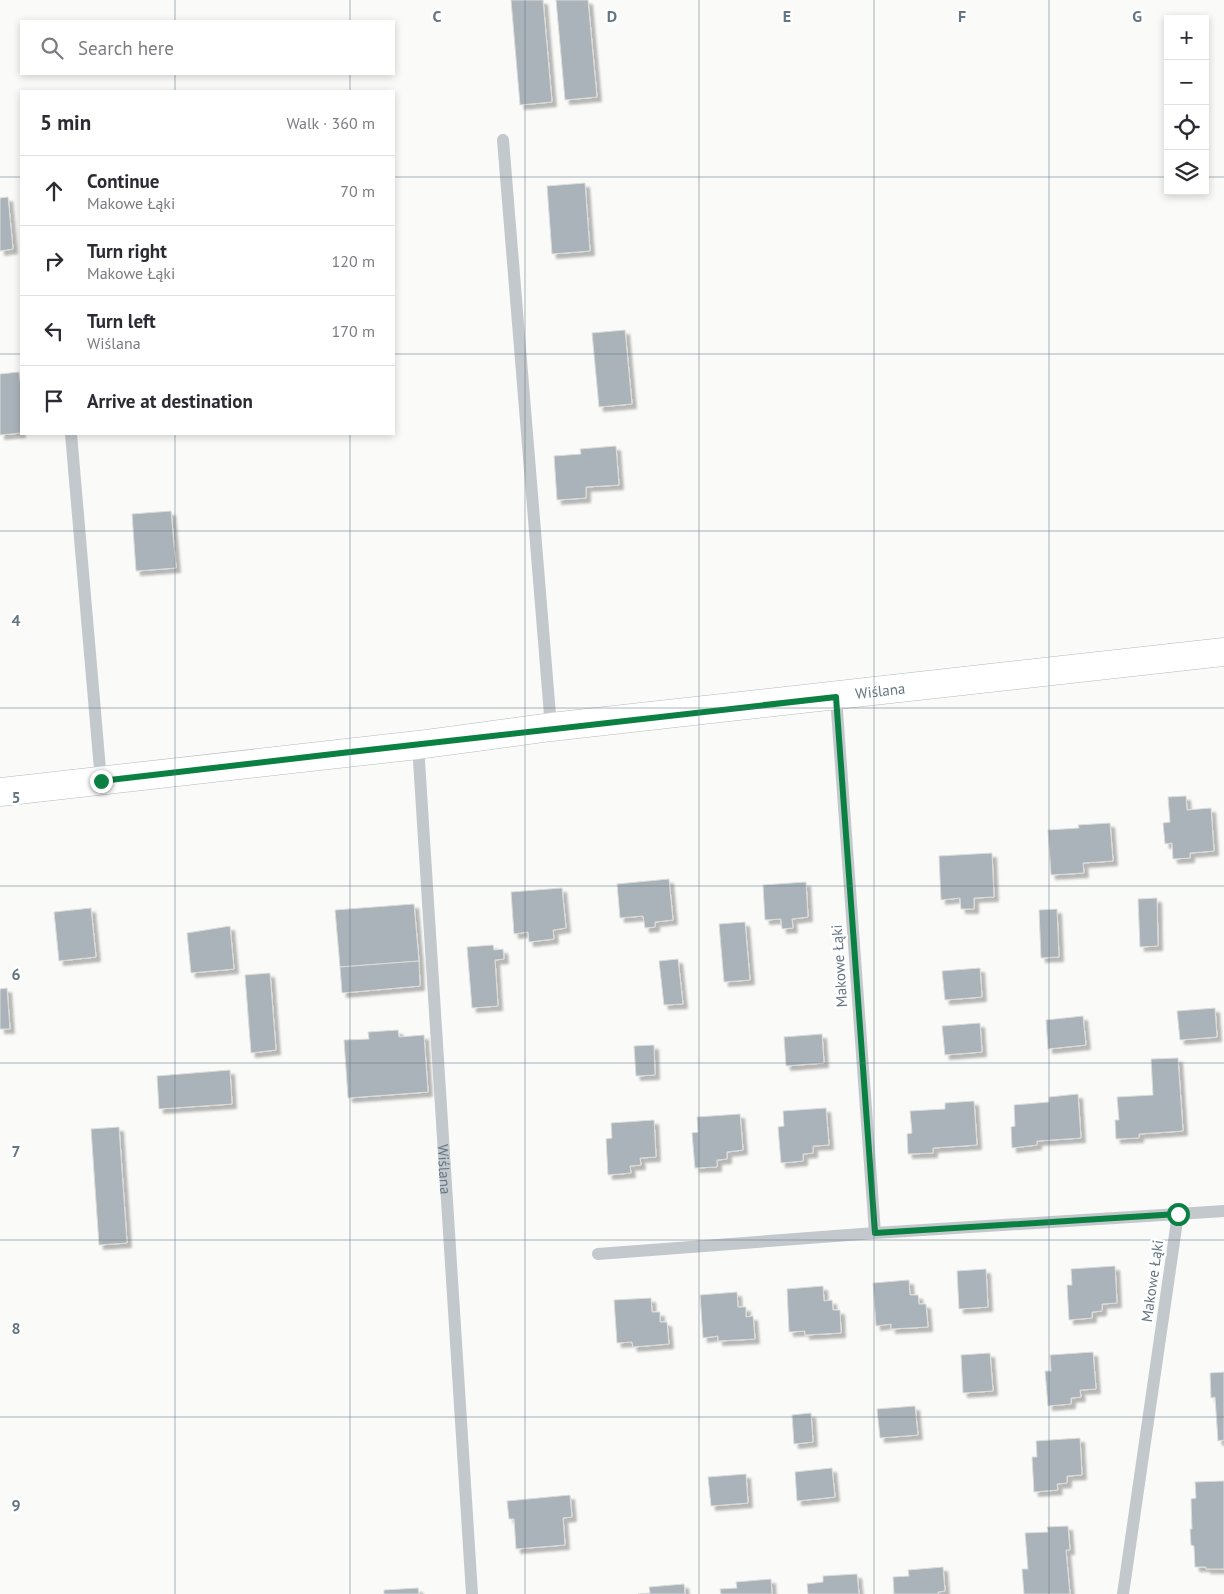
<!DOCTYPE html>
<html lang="en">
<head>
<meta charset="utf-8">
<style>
	body { margin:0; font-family:"PT Sans",sans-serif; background:#f2f2f3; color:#2b2b33 }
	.controls { position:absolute; right:15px; top:15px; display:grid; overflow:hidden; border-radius:0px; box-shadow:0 2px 8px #0003 }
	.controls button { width:45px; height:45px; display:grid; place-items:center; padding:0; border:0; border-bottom:1px solid #e1e1e2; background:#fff; color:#2b2b33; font:25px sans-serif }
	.stop { position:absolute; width:15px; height:15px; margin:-11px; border:4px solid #0b8043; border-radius:50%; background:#fff }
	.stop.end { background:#0b8043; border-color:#fff; box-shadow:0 1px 5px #0008 }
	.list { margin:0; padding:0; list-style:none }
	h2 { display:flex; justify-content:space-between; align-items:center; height:65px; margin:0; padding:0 20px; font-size:21px }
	h2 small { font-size:16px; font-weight:400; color:#7c7c81 }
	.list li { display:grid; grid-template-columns:32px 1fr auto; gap:15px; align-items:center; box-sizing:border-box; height:70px; padding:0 20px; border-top:1px solid #e1e1e2 }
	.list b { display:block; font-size:19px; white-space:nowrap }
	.list p { margin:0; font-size:16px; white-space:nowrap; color:#7c7c81 }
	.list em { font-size:16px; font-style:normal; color:#7c7c81 }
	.icon { flex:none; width:28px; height:28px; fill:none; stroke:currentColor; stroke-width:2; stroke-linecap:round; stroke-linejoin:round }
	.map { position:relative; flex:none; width:1224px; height:1594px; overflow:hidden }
	.search { position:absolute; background:#fff; box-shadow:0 2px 8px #0003; left:20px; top:20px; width:375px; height:55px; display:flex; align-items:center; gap:12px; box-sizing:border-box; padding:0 18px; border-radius:0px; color:#7c7c81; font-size:19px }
	.panel { position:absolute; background:#fff; box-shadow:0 2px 8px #0003; left:20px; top:90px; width:375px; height:345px; border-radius:0px }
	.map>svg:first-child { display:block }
	.building { fill:#aab3b9; stroke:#dcdcda; filter:url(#shadow) }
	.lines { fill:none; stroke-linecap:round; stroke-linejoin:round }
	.primary-casing { stroke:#b5babe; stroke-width:29 }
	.lane { stroke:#c3c8cc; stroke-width:12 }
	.primary { stroke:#fff; stroke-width:28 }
	.route { stroke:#0b8043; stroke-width:6 }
	.grid { fill:none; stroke:#657683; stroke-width:1; stroke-opacity:0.55 }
	.labels { text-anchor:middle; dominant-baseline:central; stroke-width:5; stroke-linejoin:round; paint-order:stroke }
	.street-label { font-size:15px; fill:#657683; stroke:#fff }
	.grid-label { font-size:16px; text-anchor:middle; font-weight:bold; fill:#657683; stroke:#fff; stroke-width:5; stroke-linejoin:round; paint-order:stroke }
</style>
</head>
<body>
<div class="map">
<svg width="1224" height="1594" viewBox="0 0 1224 1594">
	<defs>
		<filter id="shadow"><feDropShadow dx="4.5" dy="4.5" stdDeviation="1" flood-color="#0004"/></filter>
	</defs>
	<rect width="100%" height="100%" fill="#fafaf8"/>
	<g class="building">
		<path d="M511,0h32l9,102 -32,3z"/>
		<path d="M556,0h32l9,97 -32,3z"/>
		<path d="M585,183l5,68 -38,3 -5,-68z"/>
		<path d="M8,197l5,52 -13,2v-53z"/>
		<path d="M625,330l7,74 -33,3 -7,-74z"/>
		<path d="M19,372l2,15v46l-21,2v-61z"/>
		<path d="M616,446l3,39 -33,2v11l-29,2 -3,-44 27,-2 -1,-5z"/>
		<path d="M171,511l5,57 -40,3 -4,-57z"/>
		<path d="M1186,796l1,14 24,-2 3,43 -24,2v5l-17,1 -1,-16 -7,1 -2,-21 7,-1 -2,-25z"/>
		<path d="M1110,823l3,38 -30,2 1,10 -33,2 -3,-45 31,-2 -1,-3z"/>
		<path d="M992,853l2,44 -20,1v11h-13l-1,-11 -19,2 -2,-44z"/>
		<path d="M669,879l4,41 -18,2v5l-10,1 -2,-12 -23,2 -3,-34z"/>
		<path d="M806,882l2,35 -16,2 1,9 -11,1 -1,-10 -16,1 -2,-35z"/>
		<path d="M562,888l4,40 -13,2 1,9 -25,3 -1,-10 -14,2 -3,-42z"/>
		<path d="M1157,898l1,48 -18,1 -2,-48z"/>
		<path d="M414,904l5,57 -79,6 -5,-57z"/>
		<path d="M91,908l5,49 -37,4 -5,-49z"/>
		<path d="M1057,909l2,48 -18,1 -2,-48z"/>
		<path d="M745,922l5,58 -26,2 -5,-58z"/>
		<path d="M230,926l4,43 -43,4 -4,-40z"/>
		<path d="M493,945l1,5 9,-1 1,10 -9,1 3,46 -26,2 -5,-61z"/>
		<path d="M678,959l5,45 -19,1 -5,-44z"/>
		<path d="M419,961l1,25 -78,7 -2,-26z"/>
		<path d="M980,968l2,29 -37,3 -3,-29z"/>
		<path d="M270,973l6,77 -25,3 -6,-78z"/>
		<path d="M7,988l3,41h-10v-40z"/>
		<path d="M1215,1008l2,29 -37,3 -3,-29z"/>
		<path d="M1083,1016l3,29 -38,4 -2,-29z"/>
		<path d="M980,1023l2,29 -37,3 -3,-29z"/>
		<path d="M398,1030l1,7 25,-2 4,57 -80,6 -4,-58 25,-1 -1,-7z"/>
		<path d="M822,1034l2,29 -38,3 -2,-29z"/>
		<path d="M654,1045l1,30 -19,1 -2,-30z"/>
		<path d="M1178,1058l5,73 -44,3v4l-23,1 -1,-19h4l-2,-23 36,-2 -2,-36z"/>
		<path d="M230,1070l2,34 -73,5 -2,-33z"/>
		<path d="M1078,1094l3,44 -44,3v4l-25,3 -1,-21 4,-1 -1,-21 35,-3v-5z"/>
		<path d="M974,1101l3,44 -44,3v5l-25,1 -1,-20 5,-1 -2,-22 35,-2v-6z"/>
		<path d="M826,1108l3,37 -16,1v7l-10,1v7l-22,2 -3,-36 6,-1 -1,-15z"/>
		<path d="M740,1114l3,36 -16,2v7l-10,1v7l-22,1 -3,-35 6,-1 -1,-15z"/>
		<path d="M654,1120l2,37 -16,1 1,7 -11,1 1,7 -23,2 -2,-36 6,-1 -1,-15z"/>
		<path d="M119,1127l8,116 -28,2 -8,-116z"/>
		<path d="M1115,1266l2,37 -15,1v7l-10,1v6l-23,2 -2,-35h5l-1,-16z"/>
		<path d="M986,1269l2,38 -29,2 -2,-38z"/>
		<path d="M909,1280l1,15h8l1,9h7l2,23 -37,2v-5l-15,2 -3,-43z"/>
		<path d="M823,1286l1,15 8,-1 1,10h7l1,23 -36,2v-4l-16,1 -2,-43z"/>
		<path d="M737,1292l1,15h8v10l7,-1 2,23 -37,2v-5l-15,2 -3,-43z"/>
		<path d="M651,1298l1,14h8v10h7l2,22 -36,3 -1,-5 -15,1 -3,-43z"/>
		<path d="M1093,1352l3,37 -16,1 1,7 -10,1v6l-23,2 -3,-35h6l-1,-16z"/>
		<path d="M990,1353l3,38 -30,2 -2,-38z"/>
		<path d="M1224,1372v68l-6,1 -3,-44 -4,1 -1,-25z"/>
		<path d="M915,1406l3,29 -38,3 -3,-29z"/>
		<path d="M811,1413l2,29 -19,2 -2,-29z"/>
		<path d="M1080,1438l2,37 -15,1v7l-10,1 1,6 -24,2 -2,-35h5l-1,-16z"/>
		<path d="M832,1468l3,29 -38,4 -2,-29z"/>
		<path d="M746,1474l2,29 -37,3 -3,-29z"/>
		<path d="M1224,1481v88h-18v-2h-11l-1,-21 -3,-1 -1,-16h2l-1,-30 5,-1 -1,-16z"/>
		<path d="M570,1495l2,22 -9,1 2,27 -49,4 -2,-30h-5l-2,-18z"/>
		<path d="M1068,1526l2,24h-4l4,44h-46l-2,-25h6l-3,-36 23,-1 -1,-5z"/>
		<path d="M943,1567l2,24 -7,1v2h-44l-1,-17 16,-1 -1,-6z"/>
		<path d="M857,1574l2,20h-51l-1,-10 16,-2v-6z"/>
		<path d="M771,1579l1,15h-51l-1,-5 17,-1 -1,-6z"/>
		<path d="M684,1584l1,10h-47l12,-1 -1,-6z"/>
		<path d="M418,1588l1,6h-35v-4z"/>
	</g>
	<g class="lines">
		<defs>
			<g id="primary">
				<path id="s2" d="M0,792l418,-47 133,-18 673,-75"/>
			</g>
		</defs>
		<use href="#primary" class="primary-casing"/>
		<g class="lane">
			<path d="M503,140l48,587"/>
			<path d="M71,434l30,347"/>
			<path d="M836,697l39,536 303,-19 -55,380"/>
			<path id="s1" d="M418,745l54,849"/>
			<path d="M1178,1214l46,-3"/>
			<path d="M598,1254l277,-21"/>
		</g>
		<use href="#primary" class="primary"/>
	</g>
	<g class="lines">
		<path class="route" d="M101,781c245,-28 490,-58 735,-84l39,536 303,-19"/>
	</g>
	<path class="grid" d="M175,0v21M350,0v21M525,0v1594M699,0v1594M874,0v1594M1049,0v1594M175,74v17M350,74v17M0,177h21M394,177h774M1205,177h19M0,354h21M394,354h830M175,434v1160M350,434v1160M0,531h1224M0,708h1224M0,886h1224M0,1063h1224M0,1240h1224M0,1417h1224"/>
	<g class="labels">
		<g class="street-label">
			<text stroke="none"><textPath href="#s2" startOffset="886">Wiślana</textPath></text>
			<text transform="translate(839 966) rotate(-94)">Makowe Łąki</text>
			<text stroke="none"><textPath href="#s1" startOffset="425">Wiślana</textPath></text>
			<text transform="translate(1152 1281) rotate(-82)">Makowe Łąki</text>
		</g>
	</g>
	<g class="grid-label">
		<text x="437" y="22">C</text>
		<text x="612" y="22">D</text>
		<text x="787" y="22">E</text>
		<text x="962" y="22">F</text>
		<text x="1137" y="22">G</text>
		<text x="16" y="626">4</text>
		<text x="16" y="803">5</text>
		<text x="16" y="980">6</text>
		<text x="16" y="1157">7</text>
		<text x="16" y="1334">8</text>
		<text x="16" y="1511">9</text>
	</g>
</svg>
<div class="controls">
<button>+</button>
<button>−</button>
<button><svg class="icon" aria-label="locate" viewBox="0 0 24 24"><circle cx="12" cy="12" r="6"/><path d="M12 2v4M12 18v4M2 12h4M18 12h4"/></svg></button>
<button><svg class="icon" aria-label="layers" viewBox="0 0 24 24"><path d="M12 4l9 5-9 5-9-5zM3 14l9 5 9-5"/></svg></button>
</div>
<div class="stop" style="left:1178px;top:1214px"></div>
<div class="stop end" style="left:101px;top:781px"></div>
<div class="search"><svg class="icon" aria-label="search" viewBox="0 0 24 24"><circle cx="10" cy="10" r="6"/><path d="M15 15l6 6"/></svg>Search here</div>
<section class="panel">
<h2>5 min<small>Walk · 360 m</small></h2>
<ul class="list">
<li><svg class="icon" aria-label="ahead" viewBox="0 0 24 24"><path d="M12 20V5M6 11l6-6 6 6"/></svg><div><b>Continue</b><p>Makowe Łąki</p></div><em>70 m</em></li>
<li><svg class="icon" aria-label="right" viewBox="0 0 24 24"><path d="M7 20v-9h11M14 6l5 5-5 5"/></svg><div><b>Turn right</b><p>Makowe Łąki</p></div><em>120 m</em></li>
<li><svg class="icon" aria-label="left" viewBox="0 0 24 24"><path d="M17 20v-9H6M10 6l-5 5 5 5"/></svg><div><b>Turn left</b><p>Wiślana</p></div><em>170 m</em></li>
<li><svg class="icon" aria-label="arrive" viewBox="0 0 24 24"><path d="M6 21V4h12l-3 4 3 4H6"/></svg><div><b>Arrive at destination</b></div></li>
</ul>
</section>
</div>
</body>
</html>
